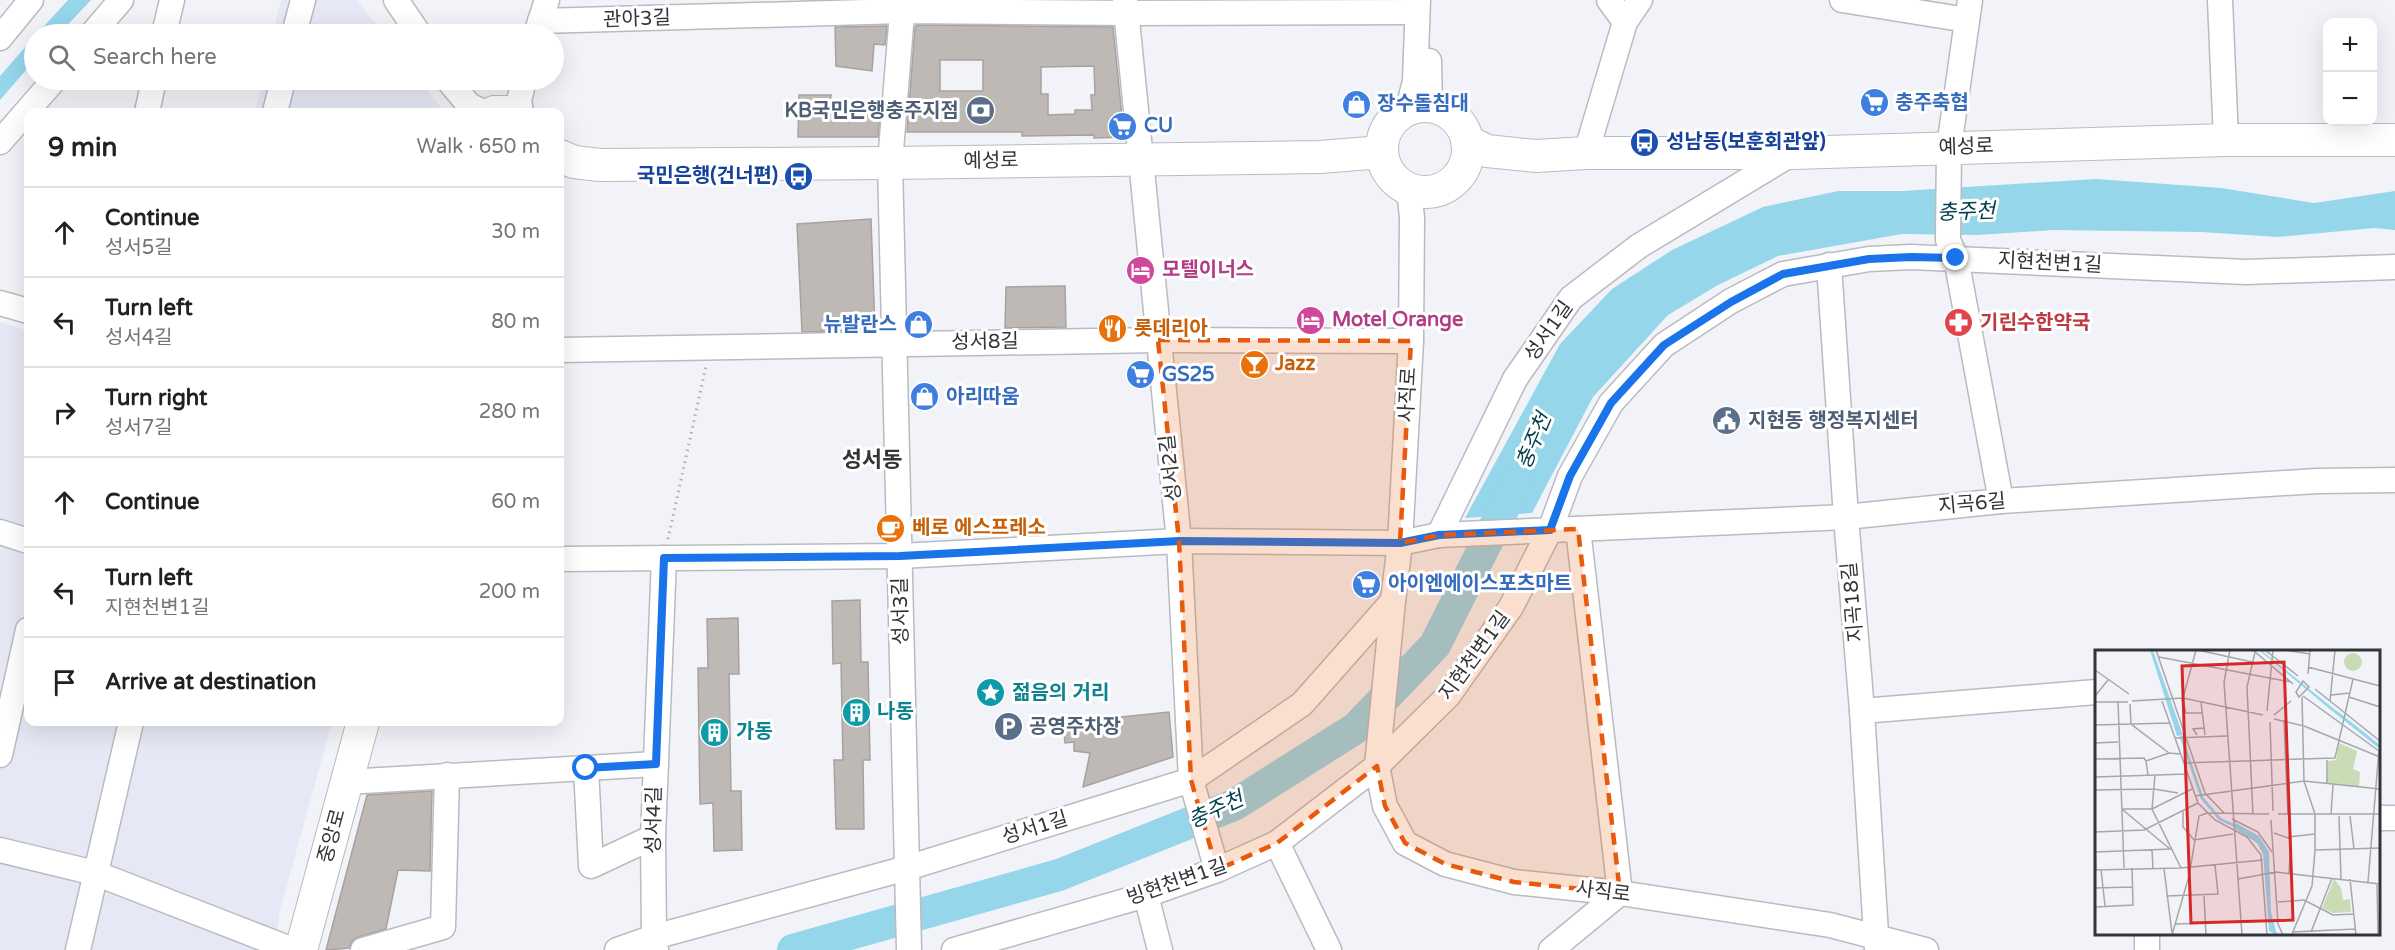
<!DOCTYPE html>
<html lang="en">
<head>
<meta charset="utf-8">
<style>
	body { margin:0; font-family:"Varela Round","Noto Sans KR",sans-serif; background:#f2f2f2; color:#202124 }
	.controls { position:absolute; right:18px; top:18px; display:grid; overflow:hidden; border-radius:12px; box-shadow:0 6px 24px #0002 }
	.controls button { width:54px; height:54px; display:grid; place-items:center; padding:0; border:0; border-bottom:2px solid #e0e0e0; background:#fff; color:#202124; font:30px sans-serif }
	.stop { position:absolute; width:18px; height:18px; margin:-14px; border:4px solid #1a73e8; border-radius:50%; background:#fff }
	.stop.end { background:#1a73e8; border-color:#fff; box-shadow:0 2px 6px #0008 }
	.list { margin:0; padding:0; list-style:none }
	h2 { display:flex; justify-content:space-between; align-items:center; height:78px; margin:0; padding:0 24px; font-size:26px }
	h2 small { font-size:20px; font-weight:400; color:#757577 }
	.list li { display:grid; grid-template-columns:39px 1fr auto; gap:18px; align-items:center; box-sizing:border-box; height:90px; padding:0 24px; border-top:2px solid #e0e0e0 }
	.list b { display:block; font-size:22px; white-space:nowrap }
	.list p { margin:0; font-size:20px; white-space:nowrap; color:#757577 }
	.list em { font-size:20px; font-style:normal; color:#757577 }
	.icon { flex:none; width:33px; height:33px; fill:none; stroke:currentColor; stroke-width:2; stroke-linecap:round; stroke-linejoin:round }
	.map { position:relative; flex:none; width:2395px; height:950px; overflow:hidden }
	.search { position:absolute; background:#fff; box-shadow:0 6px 24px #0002; left:24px; top:24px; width:540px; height:66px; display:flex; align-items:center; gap:15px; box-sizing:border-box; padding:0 21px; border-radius:33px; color:#757577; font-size:22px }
	.panel { position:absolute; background:#fff; box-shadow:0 6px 24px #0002; left:24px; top:108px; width:540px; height:618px; border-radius:12px }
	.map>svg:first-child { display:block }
	.built { fill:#e6e8f5 }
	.water { fill:#95d6ea }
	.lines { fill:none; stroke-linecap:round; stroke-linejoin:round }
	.river { stroke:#95d6ea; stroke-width:32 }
	.building { fill:#bfb9b6; stroke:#a7a29f; stroke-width:1.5; fill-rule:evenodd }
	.minor-casing { stroke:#babbc0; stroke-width:27 }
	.major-casing { stroke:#babbc0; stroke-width:34 }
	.path { stroke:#aeafb3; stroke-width:3; stroke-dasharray:1.5 4.5; stroke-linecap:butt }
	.minor { stroke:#fff; stroke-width:24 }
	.major { stroke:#fff; stroke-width:32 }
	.route { stroke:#1a73e8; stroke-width:8 }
	.marked { fill:#e8590c; fill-opacity:0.2; stroke:#e8590c; stroke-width:4.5; stroke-dasharray:12 8; stroke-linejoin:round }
	.labels { text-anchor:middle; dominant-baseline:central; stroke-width:6; stroke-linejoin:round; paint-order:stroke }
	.street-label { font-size:20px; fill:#333436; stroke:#fff }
	.shop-label { font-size:20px; font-weight:bold; fill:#366cbe; stroke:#fff; text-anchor:start }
	.service-label { font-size:20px; font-weight:bold; fill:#4e5e75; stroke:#fff; text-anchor:start }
	.transit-label { font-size:20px; font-weight:bold; fill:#164399; stroke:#fff; text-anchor:start }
	.hotel-label { font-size:20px; font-weight:bold; fill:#b23c85; stroke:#fff; text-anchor:start }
	.health-label { font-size:20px; font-weight:bold; fill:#be3a42; stroke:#fff; text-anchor:start }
	.food-label { font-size:20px; font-weight:bold; fill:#c56008; stroke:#fff; text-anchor:start }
	.culture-label { font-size:20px; font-weight:bold; fill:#0d838f; stroke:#fff; text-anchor:start }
	.water-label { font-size:21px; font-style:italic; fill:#013e4c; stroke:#fff }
	.quarter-label { font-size:22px; font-weight:bold; fill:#333436; stroke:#fff }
	.inset-river { fill:none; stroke:#95d6ea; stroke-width:3 }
	.inset-road { fill:none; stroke:#a6a7aa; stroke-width:1.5 }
	.view { fill:#d62828; fill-opacity:0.15; stroke:#d62828; stroke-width:3 }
	.inset-edge { fill:none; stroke:#333436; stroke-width:3 }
</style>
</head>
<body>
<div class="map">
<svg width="2395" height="950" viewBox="0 0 2395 950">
	<rect width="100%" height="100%" fill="#f2f3f8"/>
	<g class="built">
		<path d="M281,0h76l27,34h-111z"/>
		<path d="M263,80h156l23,29 -1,3h-186z"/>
		<path d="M0,322l28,9v391h304l-53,192 -3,36h-276z"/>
	</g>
	<g class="water">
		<path d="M68,0h23l-32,34h-22z"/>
		<path d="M34,37v24l-34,39v-24z"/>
		<path d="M2096,179l125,9 93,15 81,-12v39l-21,-2 -96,9 -76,-5 -149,-2 -76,5 -75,-1 -124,22 -60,29 -50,30 -75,82 -61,116 -67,5 95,-174 52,-55 60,-39 91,-43 75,-16h65z"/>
	</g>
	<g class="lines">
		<path class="river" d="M793,950l266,-75 175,-70 122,-77 79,-83 84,-167"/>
	</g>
	<g class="building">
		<path d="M917,25l196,2 11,110 -30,1v-3l-72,1v-4h-115l8,-105zM940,60h43v31h-43zM1094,66l1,29h-4l1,15h-17v4l-27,1v-21h-7v-27z"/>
		<path d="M887,26l-2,19 -11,-1 -2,27 -36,-5 -1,-39z"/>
		<path d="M799,95h32l-1,7h51l-3,35h-80z"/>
		<path d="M871,219l4,111 -73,2 -5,-108z"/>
		<path d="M1065,286l1,41 -61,1 1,-41z"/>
		<path d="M860,600l1,62h7l2,98h-7l1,69h-28l-2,-69h9l-2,-97 -8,1 -1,-63z"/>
		<path d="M738,618l1,56h-10l2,117h10l1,59 -28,1 -1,-48 -13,1 -2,-136h10l-1,-49z"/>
		<path d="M1169,712l4,45 -90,30 7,-34 -16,-2v-9l-9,1 -2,-20z"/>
		<path d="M432,791l-2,80 -32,-1 -12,59 -27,8 -7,4 -3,7 -23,2 41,-155z"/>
	</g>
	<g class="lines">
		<defs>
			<g id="minor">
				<path d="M396,0l23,34"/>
				<path d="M903,0l-13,163 19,787"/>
				<path d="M1125,0l54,541 12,239 26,90"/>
				<path d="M1609,0l16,22"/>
				<path d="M1842,0l125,20"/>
				<path d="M1970,0l-21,147 -1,93 8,18 45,243"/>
				<path d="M2220,0l6,140"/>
				<path d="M540,21l363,-10 223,2 291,-1"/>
				<path d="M92,34l29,-34"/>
				<path d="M164,34l8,-34"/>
				<path d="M294,34l9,-34"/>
				<path d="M536,34l11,-34"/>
				<path d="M0,38l31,-38"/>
				<path d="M1429,61l1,45"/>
				<path d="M448,80l21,25 14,7"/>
				<path d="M1408,109l7,-28 3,-81"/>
				<path d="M147,112l7,-32"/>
				<path d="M275,112l8,-32"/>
				<path d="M521,112l-2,-11 5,-21"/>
				<path d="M0,142l54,-62"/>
				<path d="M1586,153l39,-131 15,-22"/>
				<path d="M1409,189l3,29 -1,123 -11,202 -7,58 -16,165 8,40 20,37 40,21 69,18 106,11 210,32 96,25"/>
				<path d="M1829,265l17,252 16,194 15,239"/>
				<path d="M0,303l28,8"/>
				<path d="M560,350l598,-10 253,1"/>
				<path d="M0,532l28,9"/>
				<path d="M1439,535l76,-156 56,-81 68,-52 154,-93"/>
				<path d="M560,559l340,-3 279,-15 221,2 39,-8 407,-18 155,-16 316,-20 78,-1"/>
				<path d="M1862,711l234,-19"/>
				<path d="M0,755l28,-125"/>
				<path d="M586,768l5,98 62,-29"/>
				<path d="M346,782l310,-18"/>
				<path d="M2378,818h17"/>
				<path d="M1277,843l52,107"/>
				<path d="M0,850l95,23 198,77"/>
				<path d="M1146,895l14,55"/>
				<path d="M78,950l53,-228"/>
				<path d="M363,950l80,-23 4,-152"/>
				<path d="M617,950l37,-13 253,-69 284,-88 111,-76 91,-103"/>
				<path d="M656,950l-2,-13 -1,-100 11,-279"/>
				<path d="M954,950l192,-55 71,-25 60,-27 100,-77 71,-70 63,-89 39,-77 20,-54 41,-73 53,-58 67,-44 52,-27 86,-15 42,-2 335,15 149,-5"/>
				<path d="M1551,950l69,-57 -42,-364"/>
				<path d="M2147,950v-16"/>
			</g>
			<g id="major">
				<circle cx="1425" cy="149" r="43"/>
				<path d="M494,112h19"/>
				<path d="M1467,141l20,10 49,5 50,-3h207l433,-13h169"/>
				<path d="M560,156l14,6 26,3 290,-2 430,-6 62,-5"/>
				<path d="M301,950l62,-228"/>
			</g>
		</defs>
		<use href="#minor" class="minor-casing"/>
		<use href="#major" class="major-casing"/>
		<path class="path" d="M668,539l38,-173"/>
		<use href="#minor" class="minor"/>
		<use href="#major" class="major"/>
	</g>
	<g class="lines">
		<path class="route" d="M586,768l70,-4 8,-206 236,-2 279,-15 221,2 39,-8 111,-5 20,-54 41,-73 53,-58 67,-43 52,-28 86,-15 42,-2 45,1"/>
	</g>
	<path class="marked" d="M1158,340l253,1 -11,202 39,-8 139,-6 42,364 -106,-11 -69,-18 -40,-21 -20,-37 -8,-40 -100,77 -60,27 -26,-90 -12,-239z"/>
	<defs>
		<symbol id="supermarket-disc" viewBox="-11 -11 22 22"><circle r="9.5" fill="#3f7fe0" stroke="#fff"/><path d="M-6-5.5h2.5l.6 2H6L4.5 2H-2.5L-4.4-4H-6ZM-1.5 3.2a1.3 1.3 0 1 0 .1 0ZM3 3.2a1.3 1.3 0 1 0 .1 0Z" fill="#fff"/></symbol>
		<symbol id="shop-disc" viewBox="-11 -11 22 22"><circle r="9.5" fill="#3f7fe0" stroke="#fff"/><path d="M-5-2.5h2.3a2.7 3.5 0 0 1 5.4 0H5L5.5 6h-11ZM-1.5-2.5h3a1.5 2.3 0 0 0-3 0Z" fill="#fff"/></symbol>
		<symbol id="bank-disc" viewBox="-11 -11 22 22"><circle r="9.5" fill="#5c6f8a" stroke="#fff"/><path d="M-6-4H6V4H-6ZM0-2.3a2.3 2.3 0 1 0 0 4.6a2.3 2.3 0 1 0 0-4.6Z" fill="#fff"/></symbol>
		<symbol id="bus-disc" viewBox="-11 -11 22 22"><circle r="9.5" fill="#1a4fb4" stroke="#fff"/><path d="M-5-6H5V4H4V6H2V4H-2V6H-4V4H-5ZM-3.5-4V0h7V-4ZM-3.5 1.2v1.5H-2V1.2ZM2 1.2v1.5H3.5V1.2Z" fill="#fff"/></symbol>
		<symbol id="hotel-disc" viewBox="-11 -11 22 22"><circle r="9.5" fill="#d1479c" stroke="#fff"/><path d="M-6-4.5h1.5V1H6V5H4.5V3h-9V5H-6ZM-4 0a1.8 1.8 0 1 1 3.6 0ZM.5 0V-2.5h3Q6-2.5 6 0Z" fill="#fff"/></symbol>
		<symbol id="pharmacy-disc" viewBox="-11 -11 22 22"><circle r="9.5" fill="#e0444e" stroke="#fff"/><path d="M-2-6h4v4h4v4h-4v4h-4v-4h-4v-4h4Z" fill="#fff"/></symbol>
		<symbol id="restaurant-disc" viewBox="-11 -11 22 22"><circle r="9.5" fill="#e8710a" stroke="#fff"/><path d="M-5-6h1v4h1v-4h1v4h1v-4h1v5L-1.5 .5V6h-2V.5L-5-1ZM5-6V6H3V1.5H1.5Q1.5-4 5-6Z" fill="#fff"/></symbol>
		<symbol id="bar-disc" viewBox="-11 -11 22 22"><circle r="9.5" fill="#e8710a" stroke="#fff"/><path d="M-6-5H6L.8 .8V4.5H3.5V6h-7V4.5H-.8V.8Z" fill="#fff"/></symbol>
		<symbol id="civic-disc" viewBox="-11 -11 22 22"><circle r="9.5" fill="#5c6f8a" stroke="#fff"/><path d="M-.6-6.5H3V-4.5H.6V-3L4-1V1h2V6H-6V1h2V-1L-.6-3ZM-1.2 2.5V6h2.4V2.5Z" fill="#fff"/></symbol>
		<symbol id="cafe-disc" viewBox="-11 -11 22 22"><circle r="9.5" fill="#e8710a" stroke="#fff"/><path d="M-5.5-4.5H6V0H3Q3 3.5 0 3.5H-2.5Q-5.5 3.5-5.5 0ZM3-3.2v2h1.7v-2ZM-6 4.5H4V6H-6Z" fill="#fff"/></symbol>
		<symbol id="sight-disc" viewBox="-11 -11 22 22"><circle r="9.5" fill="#0f9aa8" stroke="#fff"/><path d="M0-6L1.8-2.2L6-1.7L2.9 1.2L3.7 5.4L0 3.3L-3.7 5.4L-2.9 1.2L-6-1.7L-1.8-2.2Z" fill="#fff"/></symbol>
		<symbol id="building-disc" viewBox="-11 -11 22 22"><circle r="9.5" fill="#0f9aa8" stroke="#fff"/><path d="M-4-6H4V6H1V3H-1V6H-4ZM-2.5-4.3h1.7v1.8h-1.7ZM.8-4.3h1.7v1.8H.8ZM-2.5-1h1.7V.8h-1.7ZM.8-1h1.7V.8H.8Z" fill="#fff"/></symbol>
		<symbol id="parking-disc" viewBox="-11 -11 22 22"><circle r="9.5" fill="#5c6f8a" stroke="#fff"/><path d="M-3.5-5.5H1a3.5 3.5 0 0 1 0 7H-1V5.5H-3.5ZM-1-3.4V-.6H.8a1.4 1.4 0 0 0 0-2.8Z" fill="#fff"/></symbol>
	</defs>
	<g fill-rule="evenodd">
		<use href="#supermarket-disc" x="1858" y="86" width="33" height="33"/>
		<use href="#shop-disc" x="1340" y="88" width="33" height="33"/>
		<use href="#bank-disc" x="964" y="94" width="33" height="33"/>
		<use href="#supermarket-disc" x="1106" y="110" width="33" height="33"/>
		<use href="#bus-disc" x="1628" y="126" width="33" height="33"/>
		<use href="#bus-disc" x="782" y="160" width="33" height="33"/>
		<use href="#hotel-disc" x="1124" y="254" width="33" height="33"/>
		<use href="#hotel-disc" x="1294" y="304" width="33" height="33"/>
		<use href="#pharmacy-disc" x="1942" y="306" width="33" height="33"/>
		<use href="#shop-disc" x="902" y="308" width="33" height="33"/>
		<use href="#restaurant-disc" x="1096" y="312" width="33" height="33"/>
		<use href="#bar-disc" x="1238" y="348" width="33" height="33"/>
		<use href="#supermarket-disc" x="1124" y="358" width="33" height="33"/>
		<use href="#shop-disc" x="908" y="380" width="33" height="33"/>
		<use href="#civic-disc" x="1710" y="404" width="33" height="33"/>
		<use href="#cafe-disc" x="874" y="512" width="33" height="33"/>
		<use href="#supermarket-disc" x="1350" y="568" width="33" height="33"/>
		<use href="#sight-disc" x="974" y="676" width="33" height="33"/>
		<use href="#building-disc" x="840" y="696" width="33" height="33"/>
		<use href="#parking-disc" x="992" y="710" width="33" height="33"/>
		<use href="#building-disc" x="698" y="716" width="33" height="33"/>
	</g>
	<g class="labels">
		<g class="street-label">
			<text transform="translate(637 19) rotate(-2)">관아3길</text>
			<text transform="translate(1966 147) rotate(-2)">예성로</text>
			<text transform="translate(991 161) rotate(-1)">예성로</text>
			<text transform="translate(2050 263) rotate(3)">지현천변1길</text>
			<text transform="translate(1549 331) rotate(-55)">성서1길</text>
			<text transform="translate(985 342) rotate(-1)">성서8길</text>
			<text transform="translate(1408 395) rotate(-87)">사직로</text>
			<text transform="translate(1171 468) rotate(-96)">성서2길</text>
			<text transform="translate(1972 504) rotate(-5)">지곡6길</text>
			<text transform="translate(1853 602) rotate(-95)">지곡18길</text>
			<text transform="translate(901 611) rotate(-91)">성서3길</text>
			<text transform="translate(1475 656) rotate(-54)">지현천변1길</text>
			<text transform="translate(654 820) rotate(-89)">성서4길</text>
			<text transform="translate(1035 828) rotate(-17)">성서1길</text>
			<text transform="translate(332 836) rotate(-75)">중앙로</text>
			<text transform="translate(1177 882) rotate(-19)">빙현천변1길</text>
			<text transform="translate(1603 892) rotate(7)">사직로</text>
		</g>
		<g class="shop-label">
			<text x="1895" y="103">충주축협</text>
			<text x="1377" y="104">장수돌침대</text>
			<text x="1144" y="126">CU</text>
			<text x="897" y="325" text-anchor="end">뉴발란스</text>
			<text x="1162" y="375">GS25</text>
			<text x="946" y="397">아리따움</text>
			<text x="1388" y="584">아이엔에이스포츠마트</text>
		</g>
		<g class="service-label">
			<text x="959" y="111" text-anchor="end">KB국민은행충주지점</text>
			<text x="1748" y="421">지현동 행정복지센터</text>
			<text x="1029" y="727">공영주차장</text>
		</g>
		<g class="transit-label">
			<text x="1666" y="142">성남동(보훈회관앞)</text>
			<text x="778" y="176" text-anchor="end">국민은행(건너편)</text>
		</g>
		<g class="hotel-label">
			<text x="1162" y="270">모텔이너스</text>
			<text x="1332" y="320">Motel Orange</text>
		</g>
		<g class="health-label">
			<text x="1980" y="323">기린수한약국</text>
		</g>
		<g class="food-label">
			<text x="1134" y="329">롯데리아</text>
			<text x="1275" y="364">Jazz</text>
			<text x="912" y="528">베로 에스프레소</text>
		</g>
		<g class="culture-label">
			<text x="1012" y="693">젊음의 거리</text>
			<text x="877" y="712">나동</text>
			<text x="736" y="732">가동</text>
		</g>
		<g class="water-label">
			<text transform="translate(1966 212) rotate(-2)">충주천</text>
			<text transform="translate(1534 441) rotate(-67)">충주천</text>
			<text transform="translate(1216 810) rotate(-25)">충주천</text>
		</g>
		<g class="quarter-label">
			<text x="872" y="460">성서동</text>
		</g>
	</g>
	<g transform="translate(2095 650)">
		<rect width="285" height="285" fill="#f2f3f8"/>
		<path d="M249 12a9 9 0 1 1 18 0a9 9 0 1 1-18 0ZM244,93l18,8 -4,18 7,3 -1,15 -32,-4 1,-22 8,-1zM239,229l7,9 2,12 7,-1 1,13 -18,1 -11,-5z" fill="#c9dcb5"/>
		<path d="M55,0l3,1 30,84 -6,1zM164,0h2l119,96 -49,-36zM139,172l25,14 10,16 2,60 6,23 -8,-4 -6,-77 -6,-11 -22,-14z" fill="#95d6ea"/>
		<path class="inset-river" d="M241,62l44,35M86,86l21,62 18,21 15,7"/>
		<path class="inset-road" d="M61,0l49,143 19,20M103,0l54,12M135,0l-6,32 18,253M170,0l33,26M190,0l25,4M159,1l39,33M64,7l132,25M213,17l72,19M0,20l34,24M213,24l2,-24M208,31l6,6 -10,10 -3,-5zM220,39l65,52M236,45l19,-2M0,46l13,-16M208,46l76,55M254,47l31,10M88,48l13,-48M87,49l4,14h17M23,51l6,167M37,51l51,-3 80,17M67,51l36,102 17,17 32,17 14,18 6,80M235,51l5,-51M0,52h33M106,52l4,33M35,54l1,20 38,29M172,61l6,-61M179,65l17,-14M179,69l30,7 76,31M189,70l4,95M175,72l3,89M0,75l75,-2M102,85l-4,-6 11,-1M80,88l52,-2M0,93l23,-1M0,109l49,-1 2,3M89,113l151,-5 18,-79M53,125l-2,-14 23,-8 12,1M60,125l-3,34 29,59M0,127l92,-3M232,134v-24M0,140l59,-1 24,4M100,146l109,-15 76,8M27,159h30l40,-20M28,160l47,39M88,161v16l11,13 39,-6M183,164h102M236,164l2,-29M158,165l-6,-128 8,-35M244,166l2,63M255,166l4,33M137,169l26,13 14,20M176,170l7,104 5,11M0,182l49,-2 54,-27M179,183l17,6 -2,35M193,187l27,-3M0,194l1,26M57,200l1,19M220,200l65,-2M0,202l76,-3M6,219l4,37M69,219l8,64M0,220l86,-2 82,-8M143,229l38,-7 104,12M255,229l6,56M273,232l11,-132M282,234l1,51M0,238l37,-1M71,246l52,-2 -3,-29M109,246l2,39M183,252l26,-2 29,15 21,-1M0,257l38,-2 -1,-37M81,274l29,-1M198,282l62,-3M216,282l21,-54M197,284l20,-48 3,-36v-36l-11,-33 -2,-84M77,285l17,-59 10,-60 8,-3 62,1"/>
		<path class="view" d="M189,12l9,258 -102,3 -9,-257z"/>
		<rect width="285" height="285" class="inset-edge"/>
	</g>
</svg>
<div class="controls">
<button>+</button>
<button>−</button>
</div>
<div class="stop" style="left:586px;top:768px"></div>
<div class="stop end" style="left:1956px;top:258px"></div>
<div class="search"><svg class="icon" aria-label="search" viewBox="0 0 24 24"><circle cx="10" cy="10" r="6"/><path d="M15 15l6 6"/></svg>Search here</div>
<section class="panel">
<h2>9 min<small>Walk · 650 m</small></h2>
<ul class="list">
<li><svg class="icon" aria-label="ahead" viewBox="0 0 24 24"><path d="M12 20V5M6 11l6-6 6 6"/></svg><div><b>Continue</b><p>성서5길</p></div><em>30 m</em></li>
<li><svg class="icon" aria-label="left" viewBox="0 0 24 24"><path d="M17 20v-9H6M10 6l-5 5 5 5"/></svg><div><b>Turn left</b><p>성서4길</p></div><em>80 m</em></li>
<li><svg class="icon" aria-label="right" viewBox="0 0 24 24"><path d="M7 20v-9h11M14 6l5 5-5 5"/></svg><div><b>Turn right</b><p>성서7길</p></div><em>280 m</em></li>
<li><svg class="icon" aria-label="ahead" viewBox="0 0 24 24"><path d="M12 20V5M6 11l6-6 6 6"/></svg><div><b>Continue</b></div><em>60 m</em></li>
<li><svg class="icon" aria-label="left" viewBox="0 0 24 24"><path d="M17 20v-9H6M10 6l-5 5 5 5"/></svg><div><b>Turn left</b><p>지현천변1길</p></div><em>200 m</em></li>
<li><svg class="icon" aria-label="arrive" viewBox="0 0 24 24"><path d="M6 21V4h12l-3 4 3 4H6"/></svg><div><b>Arrive at destination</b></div></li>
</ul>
</section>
</div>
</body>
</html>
